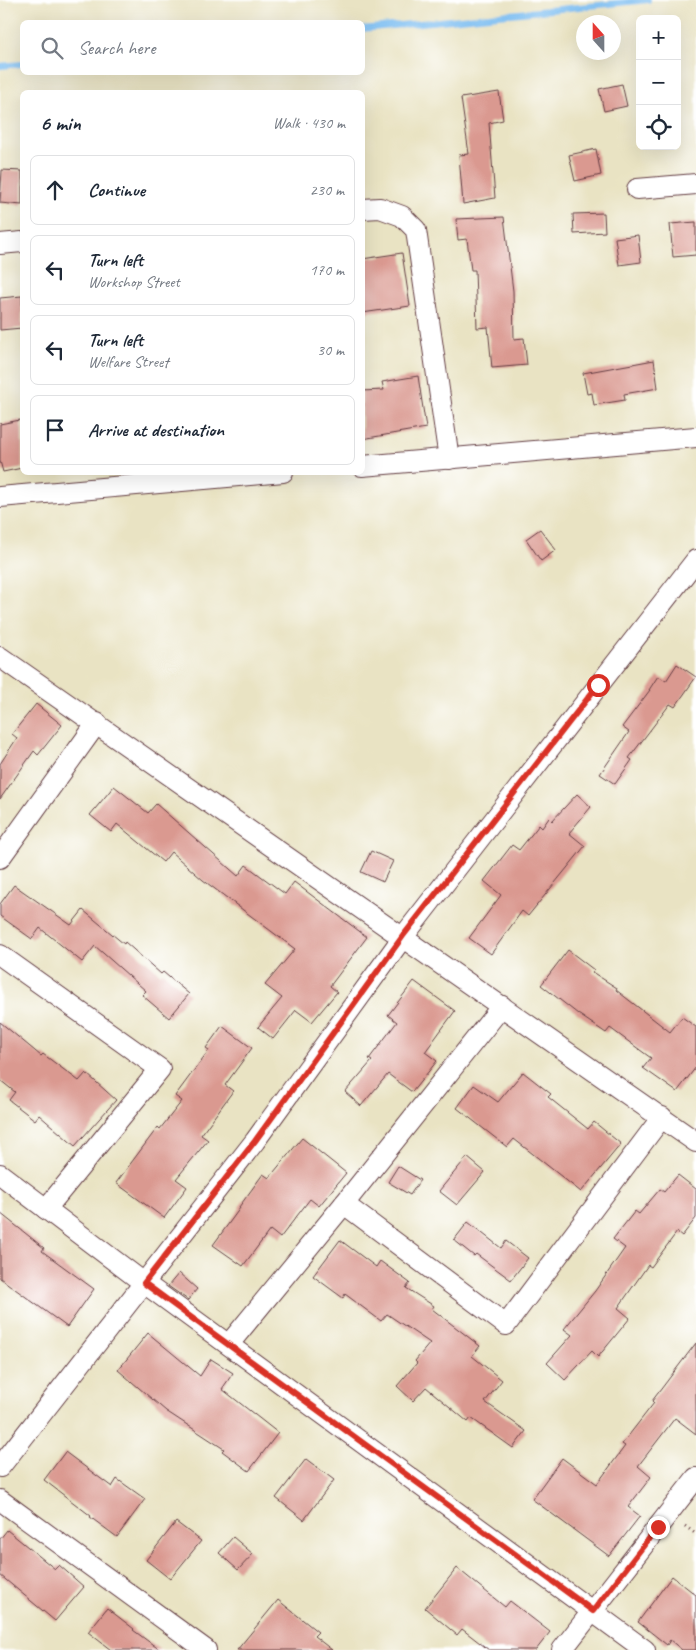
<!DOCTYPE html>
<html lang="en">
<head>
<meta charset="utf-8">
<style>
	body { margin:0; font-family:Caveat,sans-serif; background:#f6f6f7; color:#1f2937 }
	.controls { position:absolute; right:15px; top:15px; display:grid; overflow:hidden; border-radius:8px; box-shadow:0 5px 20px #0002 }
	.controls button { width:45px; height:45px; display:grid; place-items:center; padding:0; border:0; border-bottom:1px solid #e0e1e3; background:#fff; color:#1f2937; font:25px sans-serif }
	.compass { position:absolute; left:576px; top:15px; width:45px; height:45px; border-radius:50%; background:#fff; box-shadow:0 5px 20px #0002; rotate:339deg }
	.stop { position:absolute; width:15px; height:15px; margin:-11px; border:4px solid #d93025; border-radius:50%; background:#fff }
	.stop.end { background:#d93025; border-color:#fff; box-shadow:0 1px 5px #0008 }
	.list { margin:0; padding:0; list-style:none }
	h2 { display:flex; justify-content:space-between; align-items:center; height:65px; margin:0; padding:0 20px; font-size:21px }
	h2 small { font-size:16px; font-weight:400; color:#747a83 }
	.list li { display:grid; grid-template-columns:32px 1fr auto; gap:15px; align-items:center; box-sizing:border-box; height:70px; margin:0 10px 10px; padding:0 10px; border:1px solid #e0e1e3; border-radius:8px }
	.list b { display:block; font-size:19px; white-space:nowrap }
	.list p { margin:0; font-size:16px; white-space:nowrap; color:#747a83 }
	.list em { font-size:16px; font-style:normal; color:#747a83 }
	.icon { flex:none; width:28px; height:28px; fill:none; stroke:currentColor; stroke-width:2; stroke-linecap:round; stroke-linejoin:round }
	.map { position:relative; flex:none; width:696px; height:1650px; overflow:hidden }
	.search { position:absolute; background:#fff; box-shadow:0 5px 20px #0002; left:20px; top:20px; width:345px; height:55px; display:flex; align-items:center; gap:12px; box-sizing:border-box; padding:0 18px; border-radius:8px; color:#747a83; font-size:19px }
	.panel { position:absolute; background:#fff; box-shadow:0 5px 20px #0002; left:20px; top:90px; width:345px; height:385px; border-radius:8px }
	.map>svg:first-child { display:block }
	.lines { fill:none; stroke-linecap:round; stroke-linejoin:round }
	.stream { stroke:#7bbdf1; stroke-width:6 }
	.building { fill:#da9990 }
	.street-casing { stroke:#623c42; stroke-width:22 }
	.path { stroke:#623c42; stroke-width:3; stroke-dasharray:1 4; stroke-linecap:butt }
	.street { stroke:#fff; stroke-width:20 }
	.route { stroke:#d93025; stroke-width:6 }
</style>
</head>
<body>
<div class="map">
<svg width="696" height="1650" viewBox="0 0 696 1650">
	<rect width="100%" height="100%" fill="#fff"/>
	<filter id="ink" filterUnits="userSpaceOnUse"><feTurbulence type="fractalNoise" baseFrequency=".02" numOctaves="2"/><feDisplacementMap in="SourceGraphic" scale="10" xChannelSelector="R" yChannelSelector="G"/><feConvolveMatrix kernelMatrix="1 2 1 2 8 2 1 2 1" color-interpolation-filters="sRGB"/></filter>
	<filter id="wash" filterUnits="userSpaceOnUse"><feTurbulence type="fractalNoise" baseFrequency=".0096" numOctaves="4" result="noise"/><feDisplacementMap in="SourceGraphic" scale="20" xChannelSelector="R" yChannelSelector="G"/><feGaussianBlur stdDeviation="1.12" result="paint"/><feColorMatrix in="noise" values="0 0 0 0 0 0 0 0 0 0 0 0 0 0 0 0 0 1.4 0 .05"/><feComposite in="paint" operator="in"/></filter>
	<g filter="url(#wash)">
		<rect width="100%" height="100%" fill="#e9e3c3"/>
		<g class="lines">
			<g class="stream">
				<path d="M362,29l286,-29"/>
				<path d="M0,66l22,-2"/>
			</g>
		</g>
		<g id="blocks">
			<g class="building">
				<path d="M622,84l5,22 -23,5 -5,-22z"/>
				<path d="M499,92l4,28 -14,3 6,75 -32,6 -4,-49 10,-1 -8,-56z"/>
				<path d="M596,149l5,26 -26,6 -6,-26z"/>
				<path d="M2,170l20,1v34l-22,-2z"/>
				<path d="M604,213l1,19 -31,2 -1,-20z"/>
				<path d="M504,217l9,74 1,48 10,-1 3,27 -35,3 -4,-41 -11,1 -2,-58h-4l-4,-31 -9,1 -2,-21z"/>
				<path d="M696,222v33l-23,2 -3,-33z"/>
				<path d="M638,235l3,27 -22,3 -4,-27z"/>
				<path d="M402,253l8,53 -48,7v-54z"/>
				<path d="M22,296v32l-22,2v-32z"/>
				<path d="M654,360l4,28 -34,6 1,6 -31,5 -2,-12 -5,1 -4,-21z"/>
				<path d="M418,376l8,52 -64,11v-48l22,-1 -2,-8z"/>
				<path d="M20,420l2,10v38l-19,4 -3,-11v-37z"/>
				<path d="M540,529l16,21 -15,11 -15,-22z"/>
				<path d="M677,664l19,13 -21,30 -5,-3 -41,54 3,2 -17,24 -15,-10 29,-42 -7,-5 28,-37h-1l9,-14 8,5z"/>
				<path d="M36,704l26,21 -24,30 -4,-4 -34,48v-35l17,-26 -5,-4z"/>
				<path d="M114,786l34,27 8,-9 82,72 8,-11 39,29 9,-12 73,55 -37,49 7,6 -25,30 -16,-12 -23,29 -15,-12 24,-29 -17,-13 30,-36 -92,-69 -32,-28 -8,10 -46,-38 -6,8 -21,-17z"/>
				<path d="M577,794l14,13 -22,26 16,13 -57,70 -6,-5 -31,43 -22,-16 32,-43 -17,-14 28,-36 7,5 20,-25 3,3 7,-10 3,3z"/>
				<path d="M371,851l22,10 -10,21 -22,-10z"/>
				<path d="M14,885l57,40 12,-15 41,34 1,-2 36,32 2,-2 26,22 -20,24 -27,-23 4,-4 -51,-45 -13,16 -42,-34 -8,11 -32,-23v-12z"/>
				<path d="M568,950l26,20 -2,2 25,16 -1,2 54,42 12,-15 14,10v40l-19,25 -34,-24 8,-10 -41,-30 -4,5 -28,-19 -37,-29z"/>
				<path d="M414,981l41,30 -30,41 12,9 -25,31 -24,-18 -27,32 -16,-14 27,-31 -3,-2 28,-37 -9,-7z"/>
				<path d="M0,1022l41,34 2,-2 36,27 7,-8 30,27 -41,46 -36,-31 -4,5 -26,-20 6,-8 -15,-12z"/>
				<path d="M222,1026l30,22 -27,37 8,6 -32,44 7,5 -32,39 11,8 -23,31 -48,-35 42,-56 2,2 22,-28 -7,-5 34,-46 -3,-2z"/>
				<path d="M523,1072l28,22 -3,3 40,32 6,-7 27,22 -40,48 -67,-53 -7,8 -50,-39 17,-23 24,17z"/>
				<path d="M302,1138l44,35 -27,33 -9,-7 -30,39 -10,-8 -27,36 -30,-21 27,-37 -1,-1 24,-33 6,4z"/>
				<path d="M467,1157l18,15 -28,33 -18,-14z"/>
				<path d="M398,1166l22,14 -10,15 -22,-13z"/>
				<path d="M678,1175l18,14v29l-14,18 -5,-4 -26,35 -3,-2 -30,43 12,10 -32,39 -6,-6 -27,29 -18,-17 25,-28 -8,-6 31,-38 30,-43 -12,-9 22,-28 4,3 21,-25 4,3z"/>
				<path d="M0,1213l44,35 -2,3 52,38 -27,38 -67,-49z"/>
				<path d="M468,1222l33,26 5,-7 22,17 -17,22 -35,-26 -2,2 -20,-16z"/>
				<path d="M340,1240l36,27 4,-6 30,22 -4,5 28,18 -2,3 48,37 -8,10 30,24 -17,22 41,29 -13,17 -42,-30 -3,4 -42,-35 -13,14 -16,-15 20,-23 -2,-2 15,-18 -43,-29 -6,7 -36,-27 -2,4 -30,-22z"/>
				<path d="M179,1273l18,16 -9,11 -20,-14z"/>
				<path d="M148,1333l52,43 11,-17 22,14 -11,16 56,44 -29,38 -27,-20 2,-2 -58,-38 -48,-41z"/>
				<path d="M696,1343v91l-21,-16 -37,48 13,11 -23,30 12,9 -31,40 -77,-57 30,-41 35,26 28,-38 -3,-2 32,-41 -2,-2z"/>
				<path d="M65,1452l47,35 5,-8 28,20 -28,38 -27,-20 1,-1 -47,-36z"/>
				<path d="M306,1459l28,21 -30,40 -28,-22z"/>
				<path d="M176,1522l25,19 -31,38 -24,-19z"/>
				<path d="M7,1530l48,39 4,-4 25,22 -29,34 -55,-46v-36z"/>
				<path d="M233,1537l20,17 -15,16 -19,-17z"/>
				<path d="M457,1568l48,39 5,-6 40,31 -14,18h-47l-27,-21 -5,6 -32,-27z"/>
				<path d="M672,1576l24,19v55h-14l-12,-10 -3,5 -29,-23z"/>
				<path d="M278,1600l40,32 -4,4 18,14h-95z"/>
				<path d="M107,1608l27,21 -1,1 27,20h-49l-23,-18z"/>
			</g>
		</g>
	</g>
	<g filter="url(#ink)">
		<use href="#blocks" fill-opacity="0" stroke="#623c42" stroke-width="1"/>
		<g class="lines">
			<defs>
				<g id="street">
					<path d="M637,189l59,-5"/>
					<path d="M362,209l18,-1 22,8 14,14 33,229"/>
					<path d="M0,244l22,-2"/>
					<path d="M362,466l334,-29"/>
					<path d="M0,497l283,-25"/>
					<path d="M0,657l696,485"/>
					<path d="M0,858l97,-135"/>
					<path d="M0,955l160,114 -114,140"/>
					<path d="M0,1174l144,109 501,367"/>
					<path d="M344,1204l162,121 156,-208"/>
					<path d="M229,1344l115,-140 158,-198"/>
					<path d="M0,1467l255,-326 148,-204 293,-377"/>
					<path d="M0,1500l206,150"/>
					<path d="M562,1650l134,-172"/>
				</g>
			</defs>
			<use href="#street" class="street-casing"/>
			<path class="path" d="M685,1526l11,8"/>
			<use href="#street" class="street"/>
		</g>
	</g>
	<g class="lines" filter="url(#ink)">
		<path class="route" d="M598,685l-195,251 -148,205 -111,142 449,328 65,-84"/>
	</g>
</svg>
<div class="controls">
<button>+</button>
<button>−</button>
<button><svg class="icon" aria-label="locate" viewBox="0 0 24 24"><circle cx="12" cy="12" r="6"/><path d="M12 2v4M12 18v4M2 12h4M18 12h4"/></svg></button>
</div>
<svg class="compass" viewBox="-18 -18 36 36"><path d="M0-13l5 13h-10z" fill="#e53935"/><path d="M0 13l5-13h-10z" fill="#747a83"/></svg>
<div class="stop" style="left:598px;top:685px"></div>
<div class="stop end" style="left:658px;top:1527px"></div>
<div class="search"><svg class="icon" aria-label="search" viewBox="0 0 24 24"><circle cx="10" cy="10" r="6"/><path d="M15 15l6 6"/></svg>Search here</div>
<section class="panel">
<h2>6 min<small>Walk · 430 m</small></h2>
<ul class="list">
<li><svg class="icon" aria-label="ahead" viewBox="0 0 24 24"><path d="M12 20V5M6 11l6-6 6 6"/></svg><div><b>Continue</b></div><em>230 m</em></li>
<li><svg class="icon" aria-label="left" viewBox="0 0 24 24"><path d="M17 20v-9H6M10 6l-5 5 5 5"/></svg><div><b>Turn left</b><p>Workshop Street</p></div><em>170 m</em></li>
<li><svg class="icon" aria-label="left" viewBox="0 0 24 24"><path d="M17 20v-9H6M10 6l-5 5 5 5"/></svg><div><b>Turn left</b><p>Welfare Street</p></div><em>30 m</em></li>
<li><svg class="icon" aria-label="arrive" viewBox="0 0 24 24"><path d="M6 21V4h12l-3 4 3 4H6"/></svg><div><b>Arrive at destination</b></div></li>
</ul>
</section>
</div>
</body>
</html>
